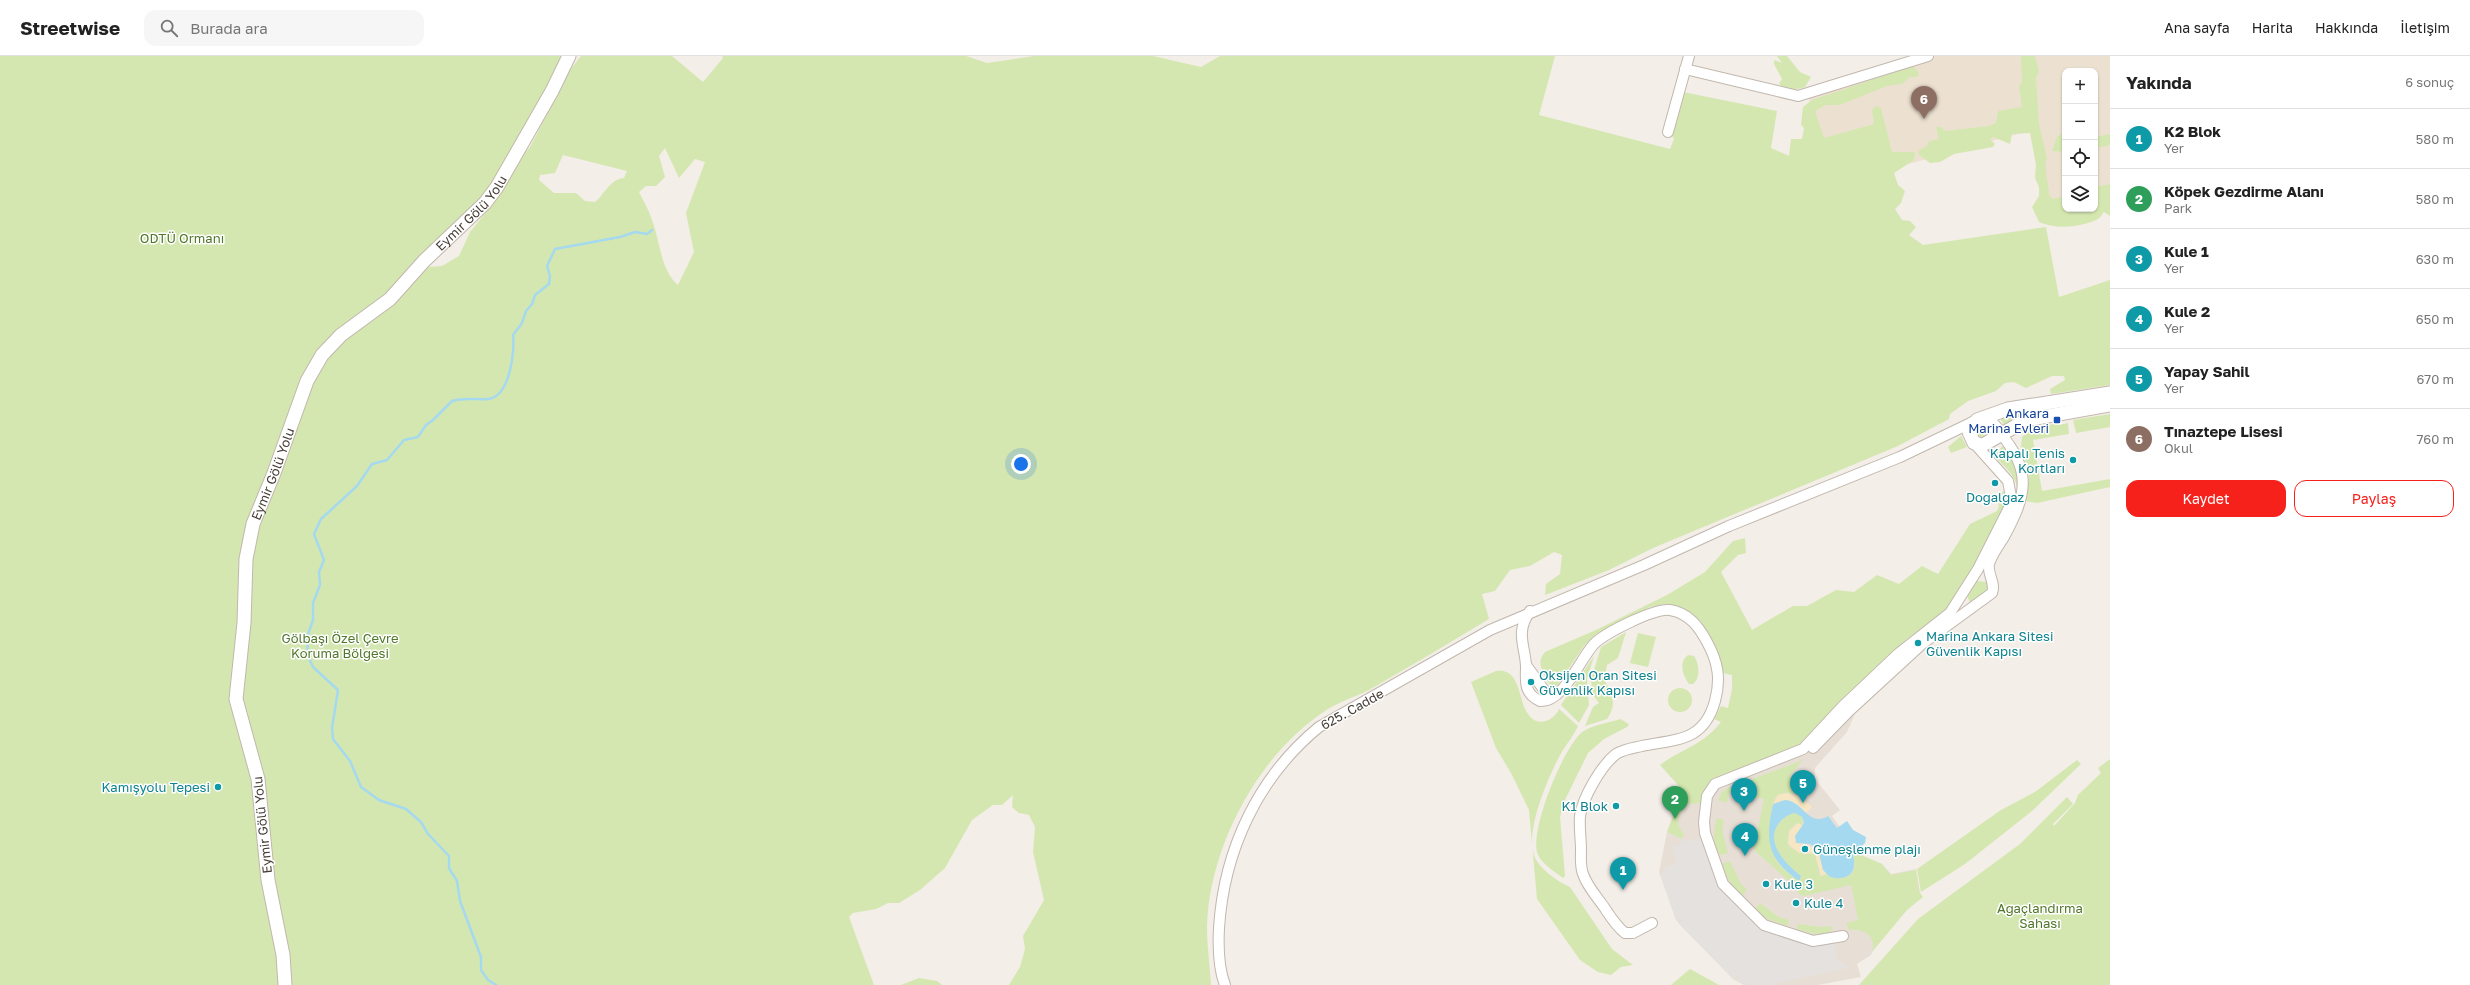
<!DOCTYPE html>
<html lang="tr">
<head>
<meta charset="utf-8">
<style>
	body { margin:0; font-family:"Golos Text",sans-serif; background:#f6f6f6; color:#222 }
	.controls { position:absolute; right:12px; top:12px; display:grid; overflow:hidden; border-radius:8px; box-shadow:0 1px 3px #0004 }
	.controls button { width:36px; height:36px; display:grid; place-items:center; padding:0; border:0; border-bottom:1px solid #e0e0e0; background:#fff; color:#222; font:20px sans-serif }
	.you { position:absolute; left:1021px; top:408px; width:14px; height:14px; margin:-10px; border:3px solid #fff; border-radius:50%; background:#1a73e8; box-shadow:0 0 0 6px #1a73e833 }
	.badge { display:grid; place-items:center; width:26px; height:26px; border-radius:50%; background:#f6211b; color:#fff; font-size:13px; font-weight:700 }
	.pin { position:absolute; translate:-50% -33px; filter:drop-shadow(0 1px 2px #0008) }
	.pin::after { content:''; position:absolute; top:21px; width:14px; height:12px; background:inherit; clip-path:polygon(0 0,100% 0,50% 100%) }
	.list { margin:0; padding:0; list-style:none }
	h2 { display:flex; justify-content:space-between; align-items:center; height:52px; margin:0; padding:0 16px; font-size:17px }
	h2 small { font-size:13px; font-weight:400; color:#767676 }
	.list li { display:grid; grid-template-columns:26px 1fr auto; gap:12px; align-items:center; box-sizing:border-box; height:60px; padding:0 16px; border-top:1px solid #e0e0e0 }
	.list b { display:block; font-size:15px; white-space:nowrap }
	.list p { margin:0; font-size:13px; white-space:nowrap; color:#767676 }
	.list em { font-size:13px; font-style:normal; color:#767676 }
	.actions { display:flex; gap:8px; padding:12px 16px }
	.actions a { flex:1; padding:9px 0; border:1px solid #f6211b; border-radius:12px; text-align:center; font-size:14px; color:#f6211b }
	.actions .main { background:#f6211b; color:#fff }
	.icon { flex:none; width:22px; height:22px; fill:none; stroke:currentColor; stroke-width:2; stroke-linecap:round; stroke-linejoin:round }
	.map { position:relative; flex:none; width:2110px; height:929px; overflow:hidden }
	header { display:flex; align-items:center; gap:24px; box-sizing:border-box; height:56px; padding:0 20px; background:#fff; border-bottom:1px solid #e0e0e0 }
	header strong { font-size:19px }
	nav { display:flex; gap:22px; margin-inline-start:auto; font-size:14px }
	.search { width:280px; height:36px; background:#f6f6f6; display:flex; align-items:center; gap:10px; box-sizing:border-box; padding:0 14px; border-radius:12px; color:#767676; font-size:15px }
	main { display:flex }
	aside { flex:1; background:#fff }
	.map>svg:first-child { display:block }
	.residential { fill:#e7dfd5 }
	.education { fill:#ece1d1 }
	.green { fill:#d5e7b0; fill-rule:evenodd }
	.sand { fill:#f7e6c3 }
	.parking { fill:#e4e1df }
	.water { fill:#a4d9ef }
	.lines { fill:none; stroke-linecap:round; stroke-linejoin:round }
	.stream { stroke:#a4d9ef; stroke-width:2.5 }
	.minor-casing { stroke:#c1b7ad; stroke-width:12 }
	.tertiary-casing { stroke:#c1b7ad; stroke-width:15 }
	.minor { stroke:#fff; stroke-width:10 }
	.tertiary { stroke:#fff; stroke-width:13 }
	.transit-dot { fill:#1a4fb4; stroke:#fff; stroke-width:1.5 }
	.culture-dot { fill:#0f9aa8; stroke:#fff; stroke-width:1.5 }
	.labels { text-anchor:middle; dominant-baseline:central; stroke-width:3; stroke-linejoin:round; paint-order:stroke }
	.street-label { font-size:13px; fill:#463e36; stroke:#fff }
	.park-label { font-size:13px; fill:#51772a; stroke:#fff }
	.transit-label { font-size:13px; fill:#164399; stroke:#fff; text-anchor:end }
	.culture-label { font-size:13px; fill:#0d838f; stroke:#fff; text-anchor:start }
</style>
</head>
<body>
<header>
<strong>Streetwise</strong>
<div class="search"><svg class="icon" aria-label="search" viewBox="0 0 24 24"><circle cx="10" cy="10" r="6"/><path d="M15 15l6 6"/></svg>Burada ara</div>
<nav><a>Ana sayfa</a><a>Harita</a><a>Hakkında</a><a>İletişim</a></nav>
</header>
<main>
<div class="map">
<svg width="2110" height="929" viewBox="0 0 2110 929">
	<rect width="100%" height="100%" fill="#f3eee7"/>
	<path class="residential" d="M1914,578l11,15 -70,65 -8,18 -32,36v11l25,31 -8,6 28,39 22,9 9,10 25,-5 4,23 -11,4 -32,45 -6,14 -14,9 4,13 -43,8h-74l-11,-6 -57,-59 -17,-48 8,-40 7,-18 48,-38 78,-29 35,-39z"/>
	<path class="education" d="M1928,0h182v134l-15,3v-122h-30v128l-17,3 -12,-73 -142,39 -73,-19 -13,-55z"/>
	<g class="green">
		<path d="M0,0h569l-72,131 -78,81 5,4 4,-5 14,-1 17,-10 11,-24 21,-26 27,-45 12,-14 40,-77 11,-14h91l31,26 20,-24 -1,-2h244l21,7 47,-7h119l48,11 19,-11h335l-16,59 131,34 4,-10 -3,-5 12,-42 94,19 -6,37 18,8 2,-17h11l2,-11 -3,-3 2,-18 9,-7 101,-34 6,7 -2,4h-7l-8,7 -15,2 -47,19h-14l-11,6 9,27 50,-14 -2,-14 4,-4 5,2 11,44h23l-1,8 -20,13 4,12 7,6 -4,12 -6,6 7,11 8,1 6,6 -7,8 14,10 123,-18 13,70 51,-17v105l-59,9 -1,-5 15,-9 -1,-4h-12l-26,12 -12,-6 -9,1 -9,8 -28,10 -18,13 -1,5 -51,27 -245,102 -44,22 -64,25 1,-11 14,-10 2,-19 -8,-3 -24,14 -20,4 -15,21 -13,3 7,25c-40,24 -80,48 -120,71 -14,7 -31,12 -44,21 -67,44 -116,136 -118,216 0,19 3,39 4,58h-202l11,-18 5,-18 -2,-13 21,-36 -11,-48 2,-25 -6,-12 -10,-2 -7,-6 1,-12 -11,10h-9l-21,15 -27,48 -25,22 -21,13h-11l-12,6 -23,4 -4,4 25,68h-874zM665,92l14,30 16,-19 10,3 -19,51 8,39 -16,33c-17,-14 -18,-43 -25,-62 -3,-11 -9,-21 -14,-31l7,-6h10l9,-9 -6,-21zM563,99l64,16 -3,7c-14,1 -19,16 -29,24l-10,-1 -9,-8h-22l-15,-13 1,-5 15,-2z"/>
		<path d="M1777,0h10l13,16 11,5 -6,10c-9,3 -19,4 -26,-3l3,-5 -8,-15v-4l8,3z"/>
		<path d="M2021,0h14l4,16 -3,5 3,47 8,34c-4,7 2,27 2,37l4,4 12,-3v13h30v-22l15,-3v32l-6,-4c-2,2 -4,6 -6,7 -16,8 -42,11 -59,3l-7,-15 7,-11v-9l-4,-9 1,-13 -6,-32 -18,1 -2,10 -17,-7 -3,2 5,5 -2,3 -39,7 -14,8 -10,1 -12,-9 1,-4 8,-4 2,-5 10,-2 -3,-12h5l4,4 44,-5 7,-3 2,-12 24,-4 -3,-21 3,-4z"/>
		<path d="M2065,75v21l-13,-1 5,-14z"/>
		<path d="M2110,78v11l-15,3v-11z"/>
		<path d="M2029,355l-25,14 -4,-7z"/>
		<path d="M2110,358v13l-34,6 -3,-13z"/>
		<path d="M1983,366l8,9 -5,10 -10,-3 -1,-12z"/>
		<path d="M2058,367l1,2 9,-2 1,11 -36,6 9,51 68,-12v8l-73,16 -11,-2 3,-27 -8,-28 1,-9 11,-9z"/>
		<path d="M1961,380l6,11 -16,6 -3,-6z"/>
		<path d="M2003,390c34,43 1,83 -18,126h-5c9,-15 36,-64 37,-79 2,-16 -14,-28 -24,-38z"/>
		<path d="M2004,435l2,12 -32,64 -28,45 -39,27 -72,68 -35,40 -78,28 -7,5 -12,23 -15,1c-10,8 -14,20 -4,30l-2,5 -15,-7 7,-18 12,-20 -26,-29c24,-18 41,-18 61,-43l-7,-3 7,-13 7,2 4,-19v-14l-9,-2 -6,-23 -16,-29 -18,-13 -17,-4 -16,3 -55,28 -11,11 -28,41 -6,-2c-6,-11 -15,-22 -5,-33l51,-22 71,-35 38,-23 28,-31 12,-3 1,15 -8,2 -17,17 31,58 41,-24h14l29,-16 18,2 23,-17 22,9 23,-18 16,8 32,-50 27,-13 2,-5 -3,-10z"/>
		<path d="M1977,525l9,1 4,6 -18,15h-2l-3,-8z"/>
		<path d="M1626,576l-8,26 -11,7 -3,13c6,16 15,24 3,41l-22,7 8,-19 6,-4 -6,-8 -2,-15 10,-33z"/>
		<path d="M1638,577l18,4 -8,30 -18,-4z"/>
		<path d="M1688,599l6,1c5,7 7,22 -1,28h-4c-6,-8 -11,-22 -1,-29z"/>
		<path d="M1594,600l-7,23 2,26 -10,18 -18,-18z"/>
		<path d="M1496,615c25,-4 22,30 32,43 9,14 26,7 31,-5l19,17c-4,9 -10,16 -15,24 -13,22 -38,79 -29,105 4,13 24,27 36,32l42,62 21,16 -12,2 -10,8 -13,-3 -18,-12 -43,-61 -8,-89 -18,-37 -15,-25 -25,-66z"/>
		<circle cx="1680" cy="644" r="12"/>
		<path d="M1620,663l9,5 -2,3 -23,12 -16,14 -24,49 -4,15 5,59 -2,2c-8,-6 -24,-16 -26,-26 -6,-25 25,-100 43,-118 9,-9 29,-11 40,-15z"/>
		<path d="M2110,703v226h-251l59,-66 102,-75 47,-47 6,7 -20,20 1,2 21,-23 3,-8 23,-22 -3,-5z"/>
		<path d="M1803,704l-13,15 3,19 -10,-1 -7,4c-5,9 -6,20 -5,31 0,28 3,36 28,53l2,-5c-15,-12 -37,-33 -22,-53 4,-5 10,-9 16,-10l7,4 1,9 -5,-3c-10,6 -11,12 -9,23l10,7 16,1 5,22 6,-2c8,6 23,7 28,-5 2,-6 -2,-11 0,-17l28,12 9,11 25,-5 3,21 4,6 -16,13 -35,42c5,-17 -9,-24 -23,-22l-3,-7 12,-3 -7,-35 -47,11 -5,-2 -7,-10 -36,-32 -2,-5 10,-48 -35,-7 -2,11 -9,-3 4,-8 4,-3z"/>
		<path d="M2077,704l4,4 -49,47 -67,53 -44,28 -4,-23 84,-59 34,-18z"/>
		<path d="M1717,762l7,2 -2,9 6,24 -7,2c-9,-6 -8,-27 -4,-37z"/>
		<path d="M1730,805l11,23 6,6 -7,8 -13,-21 -5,-13z"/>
		<path d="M1760,847l19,14 10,3 -2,6 -22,-8 -10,-9z"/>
		<path d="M1798,868l24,3 9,-1 1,4c-9,8 -25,2 -35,-1z"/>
		<path d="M1690,913l29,16h-48z"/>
		<path d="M919,922l18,3 5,4h-41z"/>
	</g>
	<g class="sand">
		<path d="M1788,737l13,4 11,10 -6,6c-11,-12 -17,-15 -33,-9l5,-9z"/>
		<path d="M1798,767l5,3 -4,5 6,13 14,6 7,24 -5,2 -6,-22 -16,-1 -11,-9 1,-13z"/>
	</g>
	<path class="parking" d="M1702,782l17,48 41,43 48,17 27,-4 1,17 11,6 1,3 -72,15 -1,2h-26l-11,-3 1,-5 -1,-2 -5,4 -54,-55 5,-4 -2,-2 -6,2 -16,-46 5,-2 -1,-4 13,-4 -5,-17 7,-2 3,-6 4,3z"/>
	<path class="water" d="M1785,744c18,1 24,28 43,16l9,12 10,-7 6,9 13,7 -1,6 -11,10c-2,4 1,7 0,12 0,13 -16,16 -25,11l-6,-6 -5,-21 -8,-5 -14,-1 -1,-7 9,-13 -2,-6 -7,-4c-6,1 -12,5 -16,10 -15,20 7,41 22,53l-2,5c-32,-22 -34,-41 -26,-77z"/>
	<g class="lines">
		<path class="stream" d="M496,929l-8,-5 -7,-10v-13l-21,-56 -3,-20 -8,-13v-12l-21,-22 -7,-12 -15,-13 -27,-9 -18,-13 -11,-26 -17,-22 -1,-11 6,-38 -25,-23 -5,-11 -1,-19 6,-17v-17l7,-18 -1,-13 5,-12 -10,-26 7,-15 36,-33 15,-22 15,-4 17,-20 14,-3 8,-12 7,-5 19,-19c11,-4 25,-1 36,-2 22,-2 27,-48 25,-64l9,-12 4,-12 6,-7 3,-9 14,-11 1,-8 -3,-10 8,-17 65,-12 15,-5 12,2 5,-4"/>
		<defs>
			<g id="minor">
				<path d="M1685,13l113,27 130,-40"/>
				<path d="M1668,76l21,-76"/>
				<path d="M1530,555c-15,22 -5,34 -4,55 0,15 -3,27 14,35 23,2 40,-42 54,-57 11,-11 60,-36 76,-34 19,3 29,17 37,32 11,20 14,37 8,59 -11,40 -37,38 -73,45 -9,2 -18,3 -26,8 -15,12 -33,43 -36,62 -1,11 1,23 1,34 0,7 -1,16 2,24 4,12 14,23 21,33 6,9 12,19 21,26h8l19,-10"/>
				<path d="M1526,609l21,29 11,-1"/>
				<path d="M1813,692l36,-37 73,-67 70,-51c4,-10 -5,-19 -3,-29 3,-10 10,-19 15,-27 22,-41 29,-65 -3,-103"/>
				<path d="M1843,880l-30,5 -49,-16 -41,-41 -18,-51 -1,-11 3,-26 8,-12 88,-35 40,-43 55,-52 52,-41 28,-44 34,-67 -4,-21 -34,-38"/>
				<path d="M1225,929c-7,-18 -7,-38 -6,-57 5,-78 39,-151 100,-201l171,-97 154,-65 85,-39 171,-69 75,-36"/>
			</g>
			<g id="tertiary">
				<path d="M1977,364l31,-11 102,-16"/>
				<path d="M2001,378l-11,-12 -7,-3 -11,5 -3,8 5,11 9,2 43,-25 84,-15"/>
				<path id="s1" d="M285,929l-2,-30 -15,-75 -10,-101 -22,-80 8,-76 2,-64 7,-35 21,-51 33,-92 15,-26 19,-20 49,-36 34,-38 61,-58 12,-16 55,-96 17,-35"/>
			</g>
		</defs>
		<use href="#minor" class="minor-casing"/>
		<use href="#tertiary" class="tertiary-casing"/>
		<use href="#minor" class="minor"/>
		<use href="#tertiary" class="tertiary"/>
	</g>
	<rect class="transit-dot" x="2053" y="360" width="8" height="8" rx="2"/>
	<g class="culture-dot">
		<circle cx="2073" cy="404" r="4"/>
		<circle cx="1995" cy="427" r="4"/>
		<circle cx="1918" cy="587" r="4"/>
		<circle cx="1531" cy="626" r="4"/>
		<circle cx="218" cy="731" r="4"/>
		<circle cx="1616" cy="750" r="4"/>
		<circle cx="1805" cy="793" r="4"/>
		<circle cx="1766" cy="828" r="4"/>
		<circle cx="1796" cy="847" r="4"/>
	</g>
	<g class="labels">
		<g class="street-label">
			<text stroke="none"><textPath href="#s1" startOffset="857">Eymir Gölü Yolu</textPath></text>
			<text stroke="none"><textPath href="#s1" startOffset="521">Eymir Gölü Yolu</textPath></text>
			<text transform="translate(1352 653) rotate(-29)">625. Cadde</text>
			<text transform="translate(262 769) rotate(-96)">Eymir Gölü Yolu</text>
		</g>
		<g class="park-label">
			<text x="182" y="182">ODTÜ Ormanı</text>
			<text x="340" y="582">Gölbaşı Özel Çevre<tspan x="340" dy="15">Koruma Bölgesi</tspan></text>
			<text x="2040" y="852">Ağaçlandırma<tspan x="2040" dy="15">Sahası</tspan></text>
		</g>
		<g class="transit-label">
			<text x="2049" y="357">Ankara<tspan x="2049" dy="15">Marina Evleri</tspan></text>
		</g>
		<g class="culture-label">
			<text x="2065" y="397" text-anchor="end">Kapalı Tenis<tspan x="2065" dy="15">Kortları</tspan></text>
			<text x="1995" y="441" text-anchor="middle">Doğalgaz</text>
			<text x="1926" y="580">Marina Ankara Sitesi<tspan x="1926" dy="15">Güvenlik Kapısı</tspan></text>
			<text x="1539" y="619">Oksijen Oran Sitesi<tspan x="1539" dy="15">Güvenlik Kapısı</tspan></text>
			<text x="210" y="731" text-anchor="end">Kamışyolu Tepesi</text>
			<text x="1608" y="750" text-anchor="end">K1 Blok</text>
			<text x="1813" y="793">Güneşlenme plajı</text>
			<text x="1774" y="828">Kule 3</text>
			<text x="1804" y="847">Kule 4</text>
		</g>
	</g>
</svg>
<div class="controls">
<button>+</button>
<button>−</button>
<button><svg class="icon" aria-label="locate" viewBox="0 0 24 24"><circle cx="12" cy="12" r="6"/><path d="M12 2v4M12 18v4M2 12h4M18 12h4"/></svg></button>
<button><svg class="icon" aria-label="layers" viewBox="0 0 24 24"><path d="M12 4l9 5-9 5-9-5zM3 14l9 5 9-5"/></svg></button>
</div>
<div class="you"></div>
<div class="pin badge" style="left:1623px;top:834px;background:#0f9aa8">1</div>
<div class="pin badge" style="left:1675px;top:763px;background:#2e9e5b">2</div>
<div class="pin badge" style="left:1744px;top:755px;background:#0f9aa8">3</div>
<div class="pin badge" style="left:1745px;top:800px;background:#0f9aa8">4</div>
<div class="pin badge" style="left:1803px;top:747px;background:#0f9aa8">5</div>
<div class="pin badge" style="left:1924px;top:63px;background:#8d6e63">6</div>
</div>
<aside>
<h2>Yakında<small>6 sonuç</small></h2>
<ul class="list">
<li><span class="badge" style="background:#0f9aa8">1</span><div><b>K2 Blok</b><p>Yer</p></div><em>580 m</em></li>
<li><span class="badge" style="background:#2e9e5b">2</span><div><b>Köpek Gezdirme Alanı</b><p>Park</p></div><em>580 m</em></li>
<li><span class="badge" style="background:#0f9aa8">3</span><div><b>Kule 1</b><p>Yer</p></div><em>630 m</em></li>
<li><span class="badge" style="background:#0f9aa8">4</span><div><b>Kule 2</b><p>Yer</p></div><em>650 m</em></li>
<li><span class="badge" style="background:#0f9aa8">5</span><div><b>Yapay Sahil</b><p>Yer</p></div><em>670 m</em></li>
<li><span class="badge" style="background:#8d6e63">6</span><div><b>Tınaztepe Lisesi</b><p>Okul</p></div><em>760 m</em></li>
</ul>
<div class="actions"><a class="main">Kaydet</a><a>Paylaş</a></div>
</aside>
</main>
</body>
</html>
